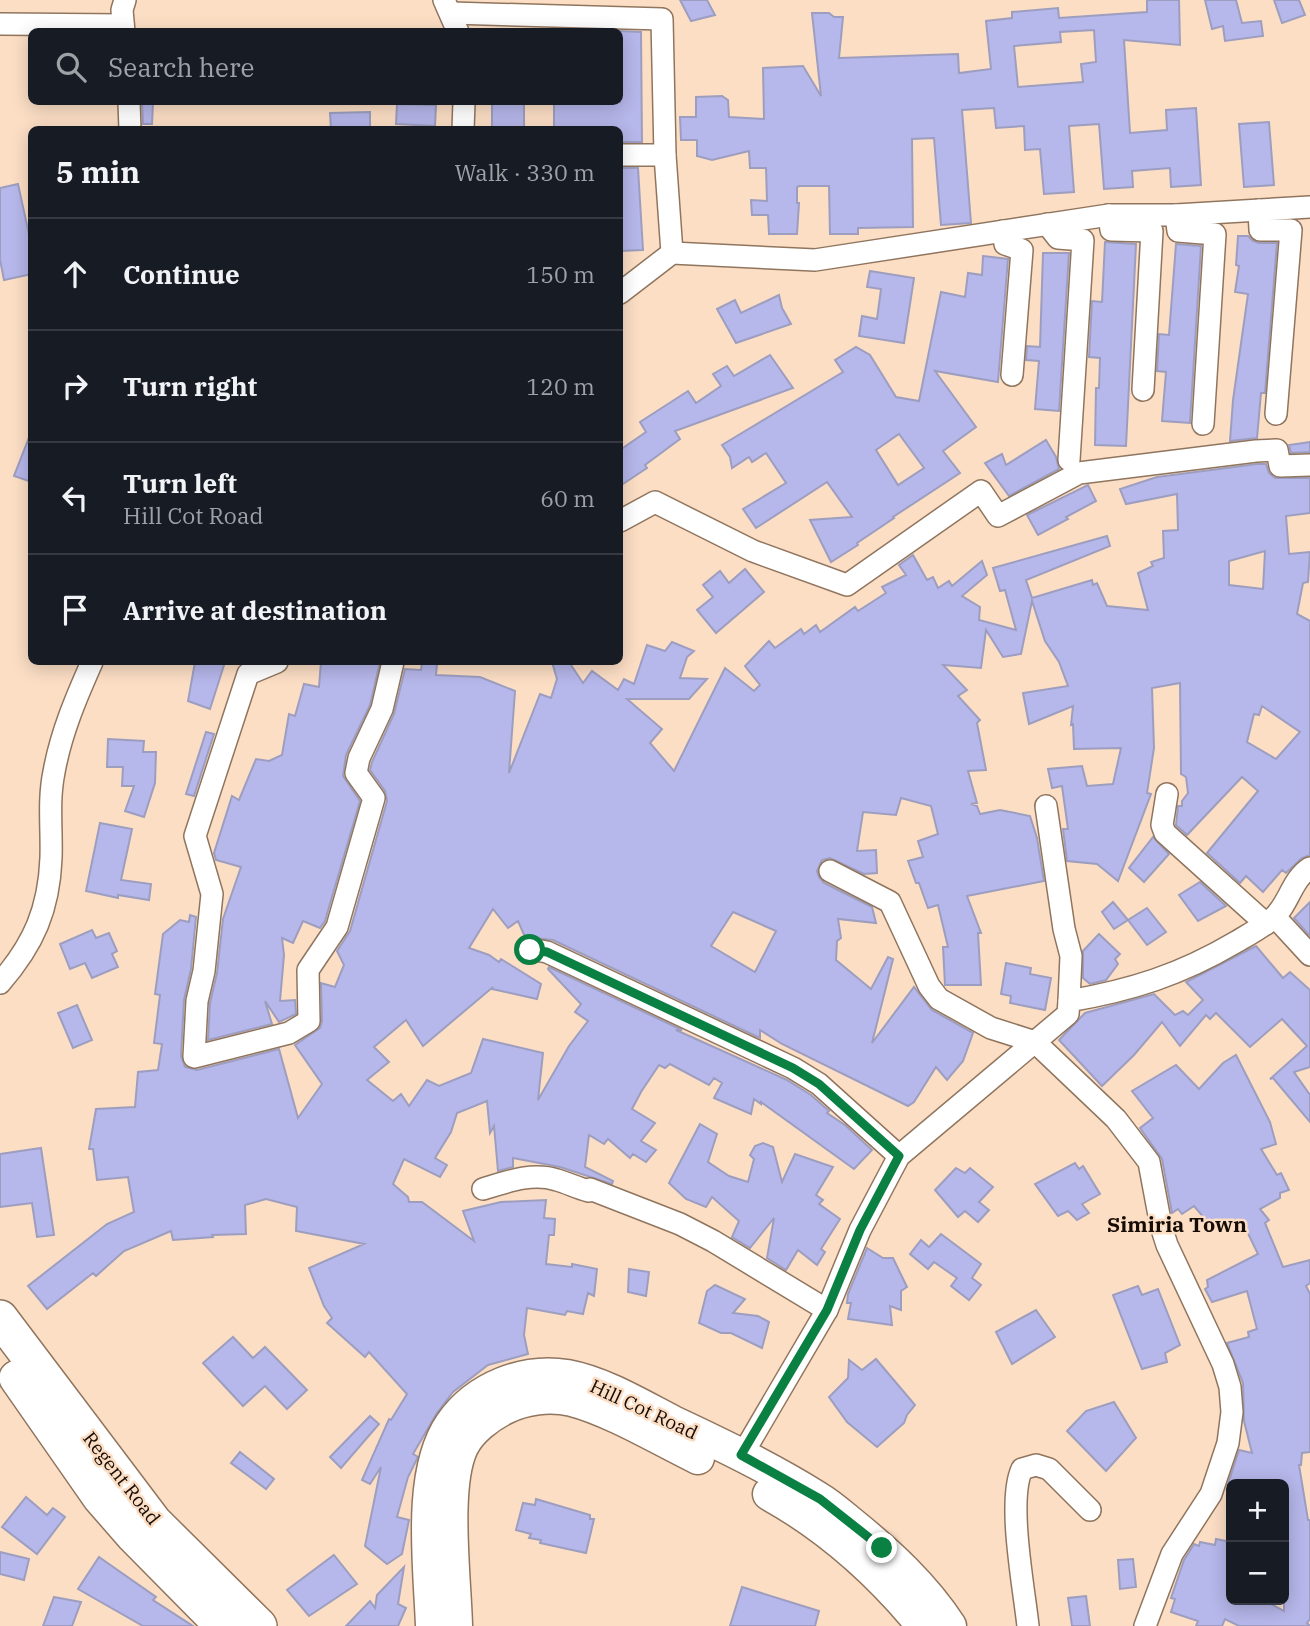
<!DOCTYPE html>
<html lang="en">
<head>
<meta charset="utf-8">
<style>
	body { margin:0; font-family:"IBM Plex Serif",serif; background:#20242c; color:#f1f3f6 }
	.controls { position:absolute; right:21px; bottom:21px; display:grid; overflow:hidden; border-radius:10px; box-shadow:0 4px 18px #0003 }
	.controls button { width:63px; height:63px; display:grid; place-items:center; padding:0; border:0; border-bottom:2px solid #363941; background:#171b24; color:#f1f3f6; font:35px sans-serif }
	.stop { position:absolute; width:21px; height:21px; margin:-16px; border:5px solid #0b8043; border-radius:50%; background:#fff }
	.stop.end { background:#0b8043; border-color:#fff; box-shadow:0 2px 7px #0008 }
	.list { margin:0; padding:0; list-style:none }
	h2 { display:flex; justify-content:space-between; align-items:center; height:91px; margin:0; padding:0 28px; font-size:30px }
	h2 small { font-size:23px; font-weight:400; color:#9ea1a6 }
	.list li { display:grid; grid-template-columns:46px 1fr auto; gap:21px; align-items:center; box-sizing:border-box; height:112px; padding:0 28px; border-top:2px solid #363941 }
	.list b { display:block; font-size:26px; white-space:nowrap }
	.list p { margin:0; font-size:23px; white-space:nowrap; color:#9ea1a6 }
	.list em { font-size:23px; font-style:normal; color:#9ea1a6 }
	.icon { flex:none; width:38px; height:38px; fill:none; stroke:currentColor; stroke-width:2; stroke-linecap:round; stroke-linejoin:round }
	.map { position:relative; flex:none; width:1310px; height:1626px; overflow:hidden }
	.search { position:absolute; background:#171b24; box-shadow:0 4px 18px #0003; left:28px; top:28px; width:595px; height:77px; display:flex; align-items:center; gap:18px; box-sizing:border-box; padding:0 24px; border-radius:10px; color:#9ea1a6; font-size:26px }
	.panel { position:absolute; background:#171b24; box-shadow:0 4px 18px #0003; left:28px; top:126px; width:595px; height:539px; border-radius:10px }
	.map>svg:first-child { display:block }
	.building { fill:#b6b7ea; stroke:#9d9ebf; stroke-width:2; fill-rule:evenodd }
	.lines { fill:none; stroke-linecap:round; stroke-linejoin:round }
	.street-casing { stroke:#90755e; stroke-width:24 }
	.secondary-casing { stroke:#90755e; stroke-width:35 }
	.primary-casing { stroke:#90755e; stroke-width:38 }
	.street { stroke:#fff; stroke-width:21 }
	.secondary { stroke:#fff; stroke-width:32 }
	.primary { stroke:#fff; stroke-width:35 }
	.route { stroke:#0b8043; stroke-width:9 }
	.labels { text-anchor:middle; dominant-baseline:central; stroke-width:5; stroke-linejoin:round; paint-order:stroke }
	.street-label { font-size:19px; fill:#160c05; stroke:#fcdec5 }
	.neighbourhood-label { font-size:21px; font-weight:bold; fill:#160c05; stroke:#fcdec5 }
</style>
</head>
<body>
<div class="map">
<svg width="1310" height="1626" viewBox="0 0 1310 1626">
	<rect width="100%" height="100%" fill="#fcdec5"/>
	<g class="building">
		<path d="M680,0h27l8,15 -24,6z"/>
		<path d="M1147,0h32l1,45 -56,-5 6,93 37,-3 -1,-20 30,-2 5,77 -30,2 -1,-19 -38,3 1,16 -29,2 -5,-65 -30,2 5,66 -30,2 -4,-45 -15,1 -1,-24 -28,2 -2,-20 -32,2 9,113 -30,2 -7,-87 -22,1 1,88 -55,1v6h-28l-1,-48h-30l-2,1v16h2l-2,31h-28l-1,-19h-16l-1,-15 16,1 -1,-33h-16l-1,-17 -37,9 -15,-4v-16h-16l-1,-23h16v-20l26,-1 6,4 1,17 35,2 -1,-51 40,-2 18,30 -9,-83h17l5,4h9l-4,41 119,-4 1,19 32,-4 -5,-48 26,-3v-6l46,-4 1,10 88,-6zM1094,30l2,32 -15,2 2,18 -65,5 -4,-41 47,-4 -1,-10z"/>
		<path d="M1205,0h31l6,23 19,-2 2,15 -38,5 -2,-15 -11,3z"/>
		<path d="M1274,0h25l6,15 -23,8z"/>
		<path d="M620,31l21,1 1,110h-22v-12h-66v-28h66z"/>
		<path d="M142,102h11l-1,22h-9z"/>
		<rect x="492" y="102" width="32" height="28"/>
		<path d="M397,104l39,1 -1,21 -39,-2z"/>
		<path d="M370,112v18h-39l-1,-17z"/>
		<path d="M1269,122l5,63 -30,2 -5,-63z"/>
		<path d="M620,168h18l5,82 -23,1z"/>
		<path d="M18,184l14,64v26l-28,6 -4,-20v-72z"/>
		<path d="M1238,236h10l5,5 6,2h18l-12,150h-4l-4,45 -27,3 3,-41 15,-106 -13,-2 4,-26 -3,-1z"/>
		<path d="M1105,242l31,2 -10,202 -31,-1 1,-57h3l1,-30 -11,-1 3,-56 10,1z"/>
		<path d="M1176,244l25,2 -11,177 -28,-2 4,-49 -9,-1 2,-37 10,1z"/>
		<path d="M1043,253h26l-10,158 -24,-2 4,-48 -13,-1 1,-14 13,1z"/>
		<path d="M983,256l25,3 -10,123 -63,-11 41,56 -33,24 17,22 -67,44 1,1 -37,25 1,2 -27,17 -21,-42 42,-3 -25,-35 -71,46 -13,-19 43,-26 -20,-30 -14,9 -3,-5 -17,11 -2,-11 -8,-12 121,-73 -8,-12 21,-13 14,8 26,42 23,4 22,-109 24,5 3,-24 14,2zM899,434l25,34 -26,17 -22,-35z"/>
		<path d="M870,271l44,7 -10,65 -45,-7 3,-20 15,3 4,-30 -14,-2z"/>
		<path d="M779,295l3,13 9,16 -55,19 -19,-34 18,-9 6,13z"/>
		<path d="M770,355l23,33 -118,43 5,8 -35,26 2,3 -27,18v-36l26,-18 -6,-10 48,-31 8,12 25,-17 -8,-12 14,-8 7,10z"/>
		<path d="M30,435h2v47l-18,-6z"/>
		<path d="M1046,440l10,17 3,12 -50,27 -24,-33 17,-9 4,11z"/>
		<path d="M1310,442v10l-19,1 -2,-8z"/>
		<path d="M1257,464h9l3,9 6,5h35v35l-24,3 3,38 21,-2 -2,30 -5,1 -6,31 13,7v234l-8,3 -16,15 -4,-3 -19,22 -17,-16 -6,7 -33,-30 51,-62 -16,-14 -55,58 -11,-10 2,-19h4v-5l6,-8 -2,-16 -5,-3 -1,-91 -28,5 2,60 -7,45 4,1 -33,87 -21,-17 -30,-3 -4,-32h5l-6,-43 -10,2 -4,-19 34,-3 5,20 26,-2 8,-36 -47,1 -1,-25 -2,1 2,-19 -44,18 -6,-31 45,-7 -9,-24 -14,-21 -13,-40 -11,53 -18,3 -17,-27 -5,38 -38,-3 24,25 -9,6 22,24 -3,3 9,47 -18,1 9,32 -6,1 6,2 3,8 20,-4 30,6 7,22 7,43 -77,15 14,37h-3l3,52h-36l-2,-38h5l-10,-42 -10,3 -9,-25h-3l-8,-22 15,-4 -5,-16 20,-7 -7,-28 -30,-8 -5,17 -33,-3 -6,39 19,-1 1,23 -13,1 -34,-16 -8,2 -5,11 2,6 5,6 48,24 4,16 -38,-4 3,19 -4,3 -1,19 35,29 17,-32 5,2 -21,84 42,-56 18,23 41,23 -10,28 -16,19 -11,-13 -22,35 -6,4 -126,-62 -22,-14v8l-207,-98 -28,-3 -7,-16 -10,7 -15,-19 -24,39 20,7 10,7 2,-3 40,25 -4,15 -45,-10 1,-2 -70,59 -17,-26 -32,27 15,15 -22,18 26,21 8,-7 8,12 18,-26 12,6 32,-13 12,-34 60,14 -5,47 31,-54 19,-25 -13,-9 6,-8 -33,-35 1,-2 133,63h-6l111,50 24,15 18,16 -2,2 18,12 27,25 -18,19 -93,-67v2l-7,-5 -3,15 -37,-16 8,-15 -8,-5 -5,7 -39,-21 -5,4 -6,-3 -18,27 -9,17 23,14 -14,18 15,9 -10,12 -13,-8 -3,4 -22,-19 -4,5 -15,-9 -4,32 28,14 -1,3 -52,-17 -47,-9v9l-15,4 -4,-45 -4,7 -3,-32 -30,12 -6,19 -16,26 12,7 -7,12 -36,-18 -11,25 15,13 1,5h13l52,39 -11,-30 38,-9 45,-2 -2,18 11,1 -1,16h-5l-3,29 26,3v-3l25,5 -3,27 -6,-3 -5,21 -16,-3 -2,4 -38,-7 -3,27 4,19 -40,11 -35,27 -16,21 -24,41 5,3 -10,20 -11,40 12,3 -7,34 -15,10 -22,-18 16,-79 -11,17 -8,-4 27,-61 2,1 16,-26 -38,-42 -4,5 -38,-34 5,-5 -8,-12 -15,-38 55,-24 -68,-13 1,-24 -31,-8 -21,6 1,29 -34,1 1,2 -40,3 -2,-9 -47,20 -28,25 -3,-3 -46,36 -19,-23 79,-62 27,-12 -6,-35 -31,3 -4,-31h-4l7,-40 39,-2 3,-35 20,-2 4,-26 -8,-1 6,-48 -5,-1 8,-60 17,-14 9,2 1,-7 6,2 -5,52 -7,31 -3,56 4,11 12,3 82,-21 19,69 24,-34 -27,-39 25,-17 2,-7 -1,-38 14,4 9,-22 -7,-14 13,-20 37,-130 -2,-10 -15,-21 2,-8 22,-48 11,-45 16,1 1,-7 15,1 -1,11 44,2 35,14 -6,82 31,-79 11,4 6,-19 -5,-17h17l14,21 9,-12 26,19 6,-11 10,5 13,-39 18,6 7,-9 22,9 -7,6 -7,21 27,1 -18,20h-62l35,30 -12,14 24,28 51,-103 29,23 6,-6 -15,-19 24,-25 6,7 26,-19 3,5 12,-9 4,7 35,-25 3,4 28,-18 -4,-6 24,-12 -7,-10 14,-10 14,25 6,-3 5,11 11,-7 3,5 30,-25 5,14 -25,21 18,11 -1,13 37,10 -11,-40 -5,1 -7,-23 114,-32 3,10 -84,34 6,18 60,-18 1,5 4,-2 10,23 41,4 -10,-37 15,-7 -2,-4 13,-4 -1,-27 15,-1 -1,-36 -51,10 -6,-15 37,-12zM1265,551l-2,38 -34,-4v-24zM1262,706l38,26 -24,27 -29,-17 7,-28 5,1zM733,912l43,19 -21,41 -44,-26z"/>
		<path d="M1088,485l8,16 -30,16 2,2 -30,16 -11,-20z"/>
		<path d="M745,569l19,23 -48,41 -19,-23 16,-13 -10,-12 17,-14 9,12z"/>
		<path d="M195,662h30l-15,47 -22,-8z"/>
		<path d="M321,662h59l-10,43 -24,50 -3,21 17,25 -35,120 -5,7 -17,-7 -10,22 -11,-5 2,17 -4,46 15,-1 1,14 -17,8 -14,-21 7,23 -64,16 2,-37 7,-30 6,-54 18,-52 -25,-7 -2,-7 18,-57 7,4 17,-41 13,2 13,-6 7,-41 6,2 9,-32 15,3z"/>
		<path d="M206,732l8,2 -20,62 -8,-2z"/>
		<path d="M108,739l36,2 -1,11h13l-1,31 -11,34 -19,-6 9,-25h-12l1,-19h-16z"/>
		<path d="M100,823l32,6 -11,51 30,4 -2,16 -31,-5v3l-32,-7z"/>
		<path d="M1153,837l16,17 -25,28 -15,-14z"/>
		<path d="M1200,882l26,24 -28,15 -19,-26z"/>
		<path d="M1113,902l15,18 -14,9 -12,-17z"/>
		<path d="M1310,902v34l-16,-18z"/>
		<path d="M1147,908l19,24 -19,13 -19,-25z"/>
		<path d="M92,930l4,8 13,-5 8,18 -5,3 6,13 -26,11 -7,-15 -15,6 -10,-25z"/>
		<path d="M1099,934l21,20 -5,5 3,5 -12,16 -16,4 -7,-6v-27z"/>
		<path d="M1256,946l27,32 7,-6 20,18v77l-16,5 16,23v27l-37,-44 -3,1 37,-33 -25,-27 -32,28 -34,-34 -6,6 -4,-4 -26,31 -18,-24 -28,33 -32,31 -43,-46 26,-27 69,-19 21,21 8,-4 5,4 15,-15 -17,-18z"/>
		<path d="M1006,963l25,5 -1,6 21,4 -6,32 -35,-7 1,-7 -10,-2z"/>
		<path d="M77,1005l15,35 -19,8 -15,-35z"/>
		<path d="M1236,1055l34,67 6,22 -15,5 16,26 4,-2 8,17 -9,3v5l-20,11 9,11 -4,3 18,44 27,-7v23l-4,3 4,8v158l-8,1 -1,12h-2l9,55h2v99l-3,4 3,3h-71l-14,-7 -3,7h-26l2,-5 -27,-9 4,-13 -4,-1 13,-38 10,-16 5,2 1,-4 15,3 1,-6 15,3v58h32l21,11v-127h-56l11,-34 13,3 -8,-32 -1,-38 -16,-40 22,-6 -1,-5 9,-3 -10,-38 -35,11 -7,-13 3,-2 -1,-7 51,-26 -17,-35 -30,12 -6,-12 -11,-13 -12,8 -4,-5 -6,4 -10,-54 -22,-31 13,-10 -21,-27 44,-26 23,24 24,-26z"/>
		<path d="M700,1124l17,10 -9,28 21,14 19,6 6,-23 -4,-4 5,-9 8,-3 10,4 9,35 13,-28 38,13 -17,28 7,5 -4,4 21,15 -19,30 4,3 -8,13 -19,-15 -12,20 -19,-12 7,-40 -24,30 -18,-11 7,-16 -27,-24 -6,10 -20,-8 -17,-16z"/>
		<path d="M41,1148l13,87 -17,2 -5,-34 -32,4v-53z"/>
		<path d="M1075,1163l4,6 4,-3 17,28 -18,10 7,9 -12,7 -9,-9 -10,5 -23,-32z"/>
		<path d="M956,1168l9,5 5,-5 23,19 -14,15 10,8 -11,12 -13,-11 -7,6 -23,-27z"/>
		<path d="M941,1234l40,30 -9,14 9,7 -12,15 -18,-14 6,-8 -23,-16 -6,7 -18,-15 11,-14 8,7z"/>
		<path d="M867,1248l16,10h10l14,29 -6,4v19l-11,-4 2,19 -44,-6 3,-16h-4l1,-9z"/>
		<path d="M629,1269l20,3 -3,24 -18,-4z"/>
		<path d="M715,1285l30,14 -12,14 25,3 11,6 -7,26 -31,-15h-10l-22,-10 8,-32z"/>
		<path d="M1138,1286l4,9 16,-6 22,56 -15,8 2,9 -25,7 -29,-74z"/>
		<path d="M1036,1310l19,27 -43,27 -16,-32z"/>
		<path d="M233,1337l20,21 12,-11 42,43 -20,19 -22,-23 -22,20 -40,-43z"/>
		<path d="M876,1359l39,46 -8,10 -3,8 -27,24 -30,-25 -18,-25 19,-19 1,-18 13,10z"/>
		<path d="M1114,1402l22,36 -30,33 -39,-40 19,-20z"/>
		<path d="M370,1416l9,8 -38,44 -11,-11z"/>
		<path d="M240,1452l34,27 -8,10 -35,-26z"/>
		<path d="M26,1497l21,18 6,-7 12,9 -28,37 -35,-27z"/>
		<path d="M536,1499l54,16v4h4l-8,34 -46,-10 1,-3 -12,-2 2,-4 -15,-4 7,-27 12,2z"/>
		<path d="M0,1552l29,7 -5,21 -24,-6z"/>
		<path d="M334,1555l23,29 -48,32 -22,-26z"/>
		<path d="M99,1557l57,40 -3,3 40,26h-50l-65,-37z"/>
		<path d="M1133,1559l3,28 -16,2 -2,-29z"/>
		<path d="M404,1567l-6,37 8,4 -8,18h-52l24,-25 5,7 2,-13z"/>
		<path d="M742,1587l77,24 -4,15h-85z"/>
		<path d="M1086,1596l4,30h-18l-4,-28z"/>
		<path d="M54,1597l27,5 -9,24h-29z"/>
	</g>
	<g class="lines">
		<defs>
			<g id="street">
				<path d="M444,0l14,32"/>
				<path d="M451,13l211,6 3,136 7,98"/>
				<path d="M0,24l123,1"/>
				<path d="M124,32l-2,-22 3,-10"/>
				<path d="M129,102l1,28"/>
				<path d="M463,130l1,-28"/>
				<path d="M620,155h45"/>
				<path d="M1259,210l1,20h31l-15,184"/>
				<path d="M1109,215l2,15 41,1 -9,159"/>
				<path d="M1176,215l2,16 37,3 -12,190"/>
				<path d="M1047,224l11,14 25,2 -14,220"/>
				<path d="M1003,231l2,13 17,6 -10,125"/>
				<path d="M620,293l52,-40 143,7 294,-45h67l134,-8"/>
				<path d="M620,521l35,-19 98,49 94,34 134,-94 17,25 81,-43 177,-22 21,-1 3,16 30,-1"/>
				<path d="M277,662l-29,12 -53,162 17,58 -8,77 -7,30 -3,56 95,-24 20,-12 -1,-51 29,-43 37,-129 -18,-25 3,-15 23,-49 11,-47"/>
				<path d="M1167,794l-5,31 3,8 101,91"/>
				<path d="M1046,806l18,123 7,27 -2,45"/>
				<path d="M830,871l60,31 39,84 10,13 52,29 44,14 81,77 33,43 12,64 6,19 56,119 7,23 2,25 -4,31 -17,51 -39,60 -27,72"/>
				<path d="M1275,917l35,38"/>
				<path d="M530,949l17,3 246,116 26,16 80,72"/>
				<path d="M0,983c34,-39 49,-74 51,-125 1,-29 -3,-57 3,-86 7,-39 22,-74 38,-110"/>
				<path d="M483,1189c23,-7 49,-17 74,-9 11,3 20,8 32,11l1,-2 90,35 33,17 114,69"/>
				<path d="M742,1455l85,-145 33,-80 39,-74 169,-142 1,-13c63,-11 111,-26 167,-59 12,-7 25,-14 36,-23 17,-14 19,-39 38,-51"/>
				<path d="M1028,1626c-4,-38 -21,-125 -6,-157l14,-4 13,4 41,41"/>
			</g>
			<g id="secondary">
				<path d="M769,1494c61,34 110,78 154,132"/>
				<path d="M432,1626c-2,-58 -15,-153 19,-202 25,-36 72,-55 116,-48 37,7 73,29 106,46 49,23 99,47 145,76 12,7 23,17 34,26 37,30 72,62 98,102"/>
				<path d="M456,1626c-1,-46 -13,-139 6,-179 8,-17 27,-31 43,-39 20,-10 45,-13 67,-8 39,10 89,40 126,58"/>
			</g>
			<g id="primary">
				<path d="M0,1318l154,204 105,104"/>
				<path d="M17,1378l83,119 34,39 89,90"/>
			</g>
		</defs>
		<use href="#street" class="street-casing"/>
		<use href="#secondary" class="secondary-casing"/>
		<use href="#primary" class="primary-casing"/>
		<use href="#street" class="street"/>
		<use href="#secondary" class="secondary"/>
		<use href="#primary" class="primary"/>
	</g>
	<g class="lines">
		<path class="route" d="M530,950l17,2 246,116 26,16 80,72 -39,74 -33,80 -86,145 79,44 62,49"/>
	</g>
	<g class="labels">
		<g class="street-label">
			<text transform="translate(644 1409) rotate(25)">Hill Cot Road</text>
			<text transform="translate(122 1478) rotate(52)">Regent Road</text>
		</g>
		<g class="neighbourhood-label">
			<text x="1177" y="1224">Simiria Town</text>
		</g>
	</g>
</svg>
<div class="controls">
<button>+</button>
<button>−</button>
</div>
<div class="stop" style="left:530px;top:950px"></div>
<div class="stop end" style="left:882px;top:1548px"></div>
<div class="search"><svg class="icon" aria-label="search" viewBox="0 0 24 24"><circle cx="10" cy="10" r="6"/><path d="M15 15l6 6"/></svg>Search here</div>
<section class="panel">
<h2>5 min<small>Walk · 330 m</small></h2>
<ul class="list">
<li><svg class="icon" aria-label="ahead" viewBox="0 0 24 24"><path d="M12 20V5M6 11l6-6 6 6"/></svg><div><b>Continue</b></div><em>150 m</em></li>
<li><svg class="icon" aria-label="right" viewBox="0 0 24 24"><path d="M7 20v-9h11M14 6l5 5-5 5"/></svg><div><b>Turn right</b></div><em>120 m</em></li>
<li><svg class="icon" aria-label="left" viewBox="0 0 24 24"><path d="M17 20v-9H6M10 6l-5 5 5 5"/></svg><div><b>Turn left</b><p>Hill Cot Road</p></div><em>60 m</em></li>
<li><svg class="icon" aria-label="arrive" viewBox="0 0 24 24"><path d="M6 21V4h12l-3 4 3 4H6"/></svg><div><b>Arrive at destination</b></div></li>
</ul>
</section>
</div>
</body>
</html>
